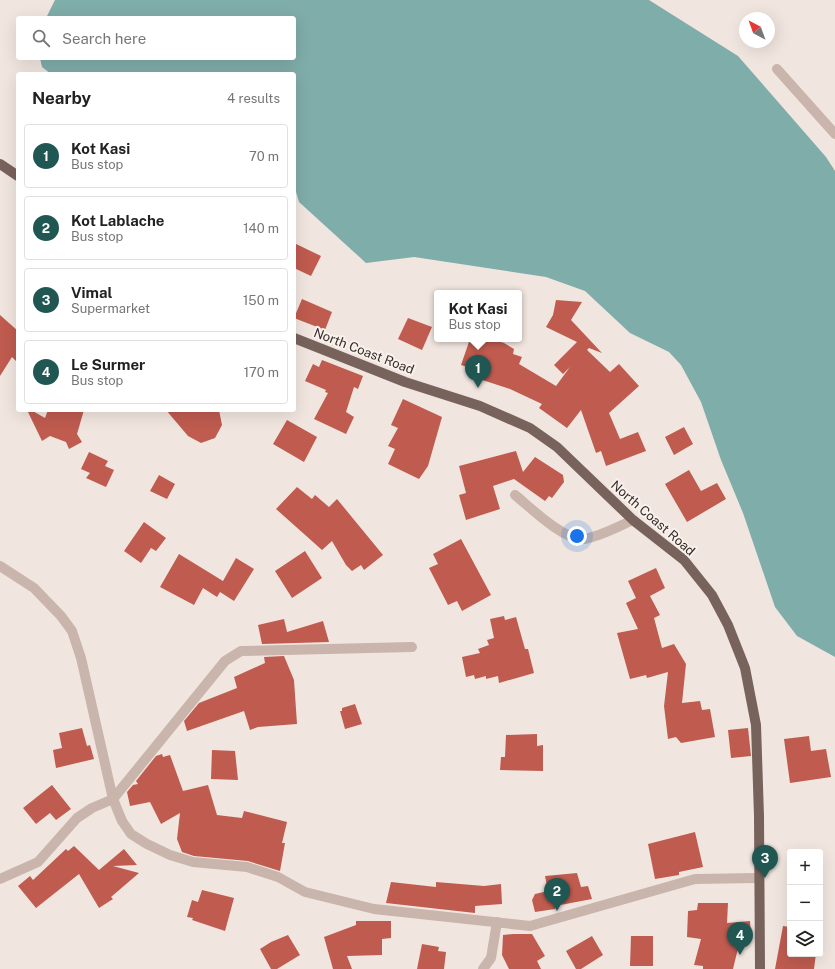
<!DOCTYPE html>
<html lang="en">
<head>
<meta charset="utf-8">
<style>
	body { margin:0; font-family:"Public Sans",sans-serif; background:#f6f6f6; color:#222 }
	.controls { position:absolute; right:12px; bottom:12px; display:grid; overflow:hidden; border-radius:4px; box-shadow:0 4px 16px #0002 }
	.controls button { width:36px; height:36px; display:grid; place-items:center; padding:0; border:0; border-bottom:1px solid #e0e0e0; background:#fff; color:#222; font:20px sans-serif }
	.compass { position:absolute; left:739px; top:12px; width:36px; height:36px; border-radius:50%; background:#fff; box-shadow:0 4px 16px #0002; rotate:319deg }
	.you { position:absolute; left:577px; top:536px; width:14px; height:14px; margin:-10px; border:3px solid #fff; border-radius:50%; background:#1a73e8; box-shadow:0 0 0 6px #1a73e833 }
	.badge { display:grid; place-items:center; width:26px; height:26px; border-radius:50%; background:#215753; color:#fff; font-size:13px; font-weight:700 }
	.pin { position:absolute; translate:-50% -33px; filter:drop-shadow(0 1px 2px #0008) }
	.pin::after { content:''; position:absolute; top:21px; width:14px; height:12px; background:inherit; clip-path:polygon(0 0,100% 0,50% 100%) }
	.popup { position:absolute; left:434px; top:290px; width:88px; height:52px; box-sizing:border-box; display:grid; place-content:center; border-radius:4px; background:#fff; filter:drop-shadow(0 1px 3px #0005); font-size:13px; white-space:nowrap; color:#767676 }
	.popup b { font-size:15px; color:#222 }
	.popup::after { content:''; position:absolute; left:50%; top:100%; margin-left:-8px; border:8px solid transparent; border-top-color:#fff }
	.list { margin:0; padding:0; list-style:none }
	h2 { display:flex; justify-content:space-between; align-items:center; height:52px; margin:0; padding:0 16px; font-size:17px }
	h2 small { font-size:13px; font-weight:400; color:#767676 }
	.list li { display:grid; grid-template-columns:26px 1fr auto; gap:12px; align-items:center; box-sizing:border-box; height:64px; margin:0 8px 8px; padding:0 8px; border:1px solid #e0e0e0; border-radius:4px }
	.list b { display:block; font-size:15px; white-space:nowrap }
	.list p { margin:0; font-size:13px; white-space:nowrap; color:#767676 }
	.list em { font-size:13px; font-style:normal; color:#767676 }
	.icon { flex:none; width:22px; height:22px; fill:none; stroke:currentColor; stroke-width:2; stroke-linecap:round; stroke-linejoin:round }
	.map { position:relative; flex:none; width:835px; height:969px; overflow:hidden }
	.search { position:absolute; background:#fff; box-shadow:0 4px 16px #0002; left:16px; top:16px; width:280px; height:44px; display:flex; align-items:center; gap:10px; box-sizing:border-box; padding:0 14px; border-radius:4px; color:#767676; font-size:15px }
	.panel { position:absolute; background:#fff; box-shadow:0 4px 16px #0002; left:16px; top:72px; width:280px; height:340px; border-radius:4px }
	.map>svg:first-child { display:block }
	.water { fill:#7fada9 }
	.building { fill:#bf5b4f }
	.lines { fill:none; stroke-linecap:round; stroke-linejoin:round }
	.street { stroke:#c9b5ab; stroke-width:10 }
	.primary { stroke:#78625c; stroke-width:10 }
	.labels { text-anchor:middle; dominant-baseline:central; stroke-width:4; stroke-linejoin:round; paint-order:stroke }
	.street-label { font-size:13px; fill:#372c2a; stroke:#f9f1eb }
</style>
</head>
<body>
<div class="map">
<svg width="835" height="969" viewBox="0 0 835 969">
	<rect width="100%" height="100%" fill="#f1e6df"/>
	<path class="water" d="M55,0h594l89,56 88,101 9,14v486l-38,-21 -22,-29 -32,-94 -22,-53 -20,-58 -20,-37 -12,-13 -39,-19 -45,-42 -39,-14 -132,-20 -48,6 -67,-61 -5,-17v-111h-243l-9,-7 -2,-9h254v-40h-248z"/>
	<g class="building">
		<path d="M294,243l27,13 -10,20 -17,-8z"/>
		<path d="M302,299l30,13 -7,18 -31,-12z"/>
		<path d="M556,300l26,2 -11,18 31,33 -13,-5 -2,2 23,22 9,-8 20,22 -30,27 11,26 18,-7 8,19 -40,15 -5,-15 -5,2 -15,-43 -14,18 -28,-20 3,-4 -32,-15 -40,-13 3,-7 -12,-4 9,-26h22l12,4 10,6 -1,5 9,3 -3,7 37,22 14,-19 -7,7 -9,-9 23,-23 -31,-15 7,-12z"/>
		<path d="M0,315l18,16v32l-6,-6 -12,19z"/>
		<path d="M408,318l24,9 -10,23 -24,-11z"/>
		<path d="M322,360l41,16 -5,13 -4,-2 -8,25 8,5 -8,17 -32,-15 14,-26 -3,-1 1,-2 -21,-9 8,-17 6,3z"/>
		<path d="M403,399l39,18 -14,49 -9,13 -31,-15 7,-15 -7,-3 10,-18 -7,-3z"/>
		<path d="M27,410h4l14,8 3,-8h36l-7,24 5,8 -13,7 -3,-7 -16,-6 -8,5z"/>
		<path d="M166,410h53l3,15 -7,13 -14,5 -13,-7z"/>
		<path d="M287,420l30,17 -13,25 -31,-18z"/>
		<path d="M684,427l9,17 -19,11 -9,-18z"/>
		<path d="M516,451l7,21 12,-15 28,18 1,7 -12,16 -3,-2 -4,5 -31,-22 -21,7 7,23 -34,11 -7,-25 7,-2 -7,-27z"/>
		<path d="M89,452l19,9 -3,5 9,4 -8,17 -20,-9 4,-5 -9,-4z"/>
		<path d="M689,470l12,21 16,-8 9,16 -39,23 -22,-38z"/>
		<path d="M159,475l16,9 -8,15 -17,-8z"/>
		<path d="M297,487l15,12 3,-4 14,12 8,-8 46,56 -19,15 -3,-5 -9,6 -6,-6 -14,-24 -10,9 -46,-41z"/>
		<path d="M144,522l22,16 -10,13 -5,-3 -10,15 -17,-12z"/>
		<path d="M461,539l30,56 -29,16 -5,-10 -9,4 -19,-37 9,-4 -5,-10z"/>
		<path d="M305,551l17,27 -30,20 -17,-27z"/>
		<path d="M179,554l44,27 13,-23 18,11 -20,32 -14,-9 -3,5 -14,-9 -9,17 -34,-18z"/>
		<path d="M656,568l9,20 -15,8 10,19 -6,3 8,30 12,-4 12,20 -4,39 18,-2 2,9 8,-1 5,28 -34,6 -5,-6 -8,2 -4,-33 4,-34 -21,6 -1,-3 -16,4 -13,-46 21,-4 -12,-26 10,-5 -8,-17z"/>
		<path d="M504,616l1,4 11,-3 9,32h3l6,24 -35,10 -1,-7 -12,3v-3l-11,3 -1,-4 -8,2 -4,-20 18,-4 -2,-4 11,-4 -2,-5 7,-2 -4,-19z"/>
		<path d="M284,619l3,13 36,-11 6,21 -67,2 -4,-19z"/>
		<path d="M284,656l10,24 3,44 -39,3 -8,3 -6,-19 -57,20 -3,-10 15,-18 38,-15 -3,-11 31,-14 -1,-6z"/>
		<path d="M355,704l7,20 -17,5 -5,-18h2v-3z"/>
		<path d="M82,728l5,18 3,-1 4,14 -38,9 -3,-18 9,-2 -3,-15z"/>
		<path d="M748,728l3,28 -20,2 -3,-28z"/>
		<path d="M537,734v12l6,-1v26l-43,-1 1,-13h4l1,-22z"/>
		<path d="M809,736l2,15 15,-2 5,28 -41,6 -6,-44z"/>
		<path d="M212,750l23,1 3,29 -27,-1z"/>
		<path d="M162,754l1,3 7,-2 13,36 25,-6 9,30 25,3 2,-7 43,11 -5,21h3l-5,28 -32,-10 -54,-5 -12,-4 -5,-13 3,-26 -19,11 -11,-22 -20,4 -3,-14 6,-7 5,-1 -2,-3 20,-25z"/>
		<path d="M52,785l19,24 -15,11 -6,-7 -14,11 -13,-16z"/>
		<path d="M695,832l8,35 -24,5v3l-24,4 -7,-35z"/>
		<path d="M74,846l25,24 25,-21 13,16 -24,1 26,7 -28,24 2,2 -14,9 -20,-34 -43,34 -18,-22 12,-10 3,4 33,-31 2,2z"/>
		<path d="M577,873l4,14 7,-1 4,13 -37,7v3l-20,3 -3,-12 3,-6 13,-3 -3,-15z"/>
		<path d="M391,882l45,5v-5l48,4 17,-2 1,20 -27,2v7l-89,-10z"/>
		<path d="M202,890l32,8 -9,33 -33,-11 1,-2 -6,-1 5,-17 6,2z"/>
		<path d="M698,903h30l-1,20 23,-2 1,18 -11,1 -7,29h-30v-3l-9,-1 7,-26 -14,-2 1,-26 9,-1z"/>
		<path d="M356,921h35v17l-9,1v16l-35,1 5,13h-19l-9,-32 32,-12z"/>
		<path d="M783,926l7,1v27h26l-2,15h-39z"/>
		<path d="M513,934h19l13,22 -8,5 4,8h-32l-7,-14 1,-20z"/>
		<path d="M288,935l12,20 -23,14h-6l-11,-20 11,-7z"/>
		<path d="M592,936l11,19 -22,14h-5l-10,-18z"/>
		<path d="M631,936h22v30h-23z"/>
		<path d="M422,944l17,3 -1,4 8,1 -2,17h-27z"/>
	</g>
	<g class="lines">
		<g class="street">
			<path d="M777,69l58,65"/>
			<path d="M515,495c15,12 49,46 69,44 17,-3 33,-12 49,-19"/>
			<path d="M0,566l34,22 27,28 11,15 9,27 32,141 9,22 9,13 16,10 23,11 23,7 54,5 31,10 27,15 69,17 156,17 165,-47 63,-1"/>
			<path d="M0,879l38,-17 39,-44 15,-10 21,-9 112,-138 16,-10 171,-4"/>
			<path d="M483,969l8,-11 6,-36"/>
		</g>
		<g class="primary">
			<path d="M0,164l18,12"/>
			<path d="M294,338l111,44 75,24 50,22 27,19 76,73 51,40 28,35 16,30 17,43 11,57 3,91 1,153"/>
		</g>
	</g>
	<g class="labels">
		<g class="street-label">
			<text transform="translate(364 351) rotate(21)">North Coast Road</text>
			<text transform="translate(653 518) rotate(41)">North Coast Road</text>
		</g>
	</g>
</svg>
<div class="controls">
<button>+</button>
<button>−</button>
<button><svg class="icon" aria-label="layers" viewBox="0 0 24 24"><path d="M12 4l9 5-9 5-9-5zM3 14l9 5 9-5"/></svg></button>
</div>
<svg class="compass" viewBox="-18 -18 36 36"><path d="M0-13l5 13h-10z" fill="#e53935"/><path d="M0 13l5-13h-10z" fill="#767676"/></svg>
<div class="you"></div>
<div class="pin badge" style="left:478px;top:388px">1</div>
<div class="popup"><b>Kot Kasi</b>Bus stop</div>
<div class="pin badge" style="left:557px;top:911px">2</div>
<div class="pin badge" style="left:765px;top:878px">3</div>
<div class="pin badge" style="left:740px;top:955px">4</div>
<div class="search"><svg class="icon" aria-label="search" viewBox="0 0 24 24"><circle cx="10" cy="10" r="6"/><path d="M15 15l6 6"/></svg>Search here</div>
<section class="panel">
<h2>Nearby<small>4 results</small></h2>
<ul class="list">
<li><span class="badge">1</span><div><b>Kot Kasi</b><p>Bus stop</p></div><em>70 m</em></li>
<li><span class="badge">2</span><div><b>Kot Lablache</b><p>Bus stop</p></div><em>140 m</em></li>
<li><span class="badge">3</span><div><b>Vimal</b><p>Supermarket</p></div><em>150 m</em></li>
<li><span class="badge">4</span><div><b>Le Surmer</b><p>Bus stop</p></div><em>170 m</em></li>
</ul>
</section>
</div>
</body>
</html>
